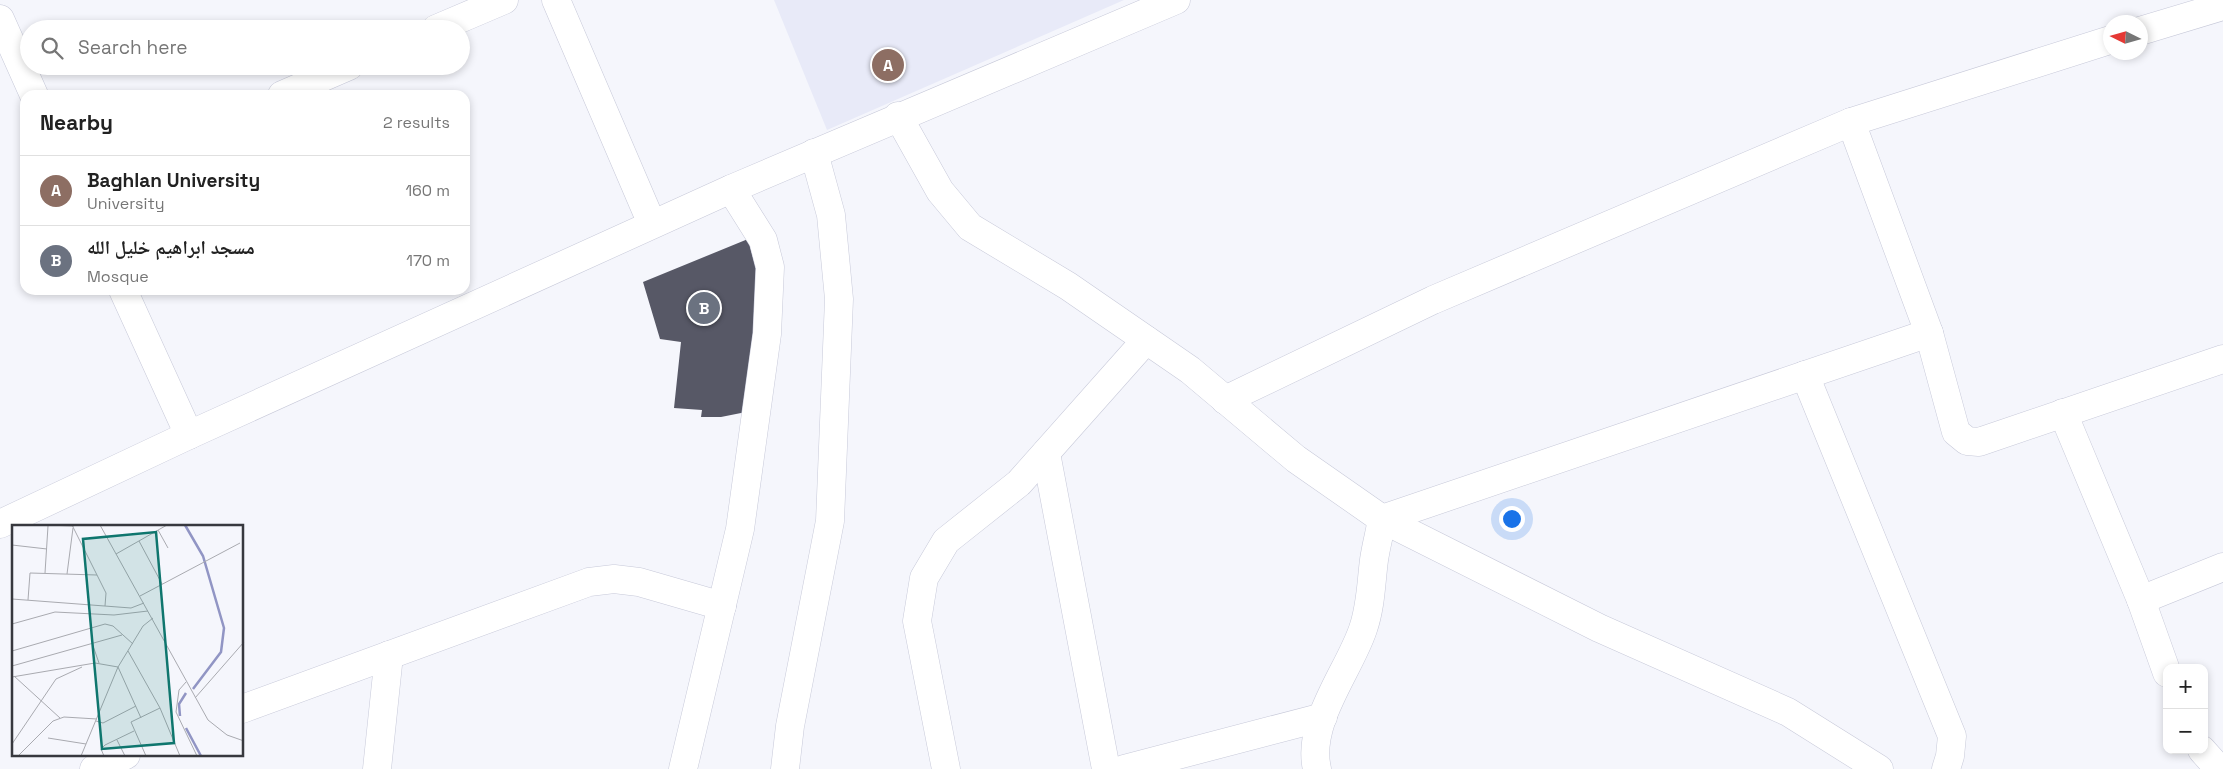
<!DOCTYPE html>
<html lang="en">
<head>
<meta charset="utf-8">
<style>
	body { margin:0; font-family:"Space Grotesk","Noto Naskh Arabic",sans-serif; background:#f2f2f2; color:#222 }
	.controls { position:absolute; right:15px; bottom:15px; display:grid; overflow:hidden; border-radius:10px; box-shadow:0 2px 8px #0003 }
	.controls button { width:45px; height:45px; display:grid; place-items:center; padding:0; border:0; border-bottom:1px solid #e0e0e0; background:#fff; color:#222; font:25px sans-serif }
	.compass { position:absolute; left:2103px; top:15px; width:45px; height:45px; border-radius:50%; background:#fff; box-shadow:0 2px 8px #0003; rotate:275deg }
	.you { position:absolute; left:1511px; top:518px; width:18px; height:18px; margin:-12px; border:4px solid #fff; border-radius:50%; background:#1a73e8; box-shadow:0 0 0 8px #1a73e833 }
	.badge { display:grid; place-items:center; width:32px; height:32px; border-radius:50%; background:#db2777; color:#fff; font-size:16px; font-weight:700 }
	.pin { position:absolute; translate:-50% -50%; border:2px solid #fff; box-shadow:0 1px 5px #0006 }
	.list { margin:0; padding:0; list-style:none }
	h2 { display:flex; justify-content:space-between; align-items:center; height:65px; margin:0; padding:0 20px; font-size:21px }
	h2 small { font-size:16px; font-weight:400; color:#767676 }
	.list li { display:grid; grid-template-columns:32px 1fr auto; gap:15px; align-items:center; box-sizing:border-box; height:70px; padding:0 20px; border-top:1px solid #e0e0e0 }
	.list b { display:block; font-size:19px; white-space:nowrap }
	.list p { margin:0; font-size:16px; white-space:nowrap; color:#767676 }
	.list em { font-size:16px; font-style:normal; color:#767676 }
	.icon { flex:none; width:28px; height:28px; fill:none; stroke:currentColor; stroke-width:2; stroke-linecap:round; stroke-linejoin:round }
	.map { position:relative; flex:none; width:2223px; height:769px; overflow:hidden }
	.search { position:absolute; background:#fff; box-shadow:0 2px 8px #0003; left:20px; top:20px; width:450px; height:55px; display:flex; align-items:center; gap:12px; box-sizing:border-box; padding:0 18px; border-radius:28px; color:#767676; font-size:19px }
	.panel { position:absolute; background:#fff; box-shadow:0 2px 8px #0003; left:20px; top:90px; width:450px; height:205px; border-radius:15px }
	.map>svg:first-child { display:block }
	.built { fill:#e8eaf8 }
	.building { fill:#575866 }
	.lines { fill:none; stroke-linecap:round; stroke-linejoin:round }
	.minor-casing { stroke:#c7c9d9; stroke-width:29 }
	.tertiary-casing { stroke:#c7c9d9; stroke-width:29 }
	.minor { stroke:#fff; stroke-width:28 }
	.tertiary { stroke:#fff; stroke-width:28 }
	.inset-river { fill:none; stroke:#9195c4; stroke-width:2.5 }
	.inset-road { fill:none; stroke:#a9aab0; stroke-width:1 }
	.view { fill:#0f766e; fill-opacity:0.15; stroke:#0f766e; stroke-width:2.5 }
	.inset-edge { fill:none; stroke:#37383e; stroke-width:2.5 }
</style>
</head>
<body>
<div class="map">
<svg width="2223" height="769" viewBox="0 0 2223 769">
	<rect width="100%" height="100%" fill="#f5f6fc"/>
	<path class="built" d="M774,0h350l-297,130z"/>
	<path class="building" d="M748,239l9,33 -1,63 -10,77 -25,5h-20l1,-7 -28,-2 7,-66 -21,-3 -17,-57z"/>
	<g class="lines">
		<defs>
			<g id="minor">
				<path d="M556,0l96,224"/>
				<path d="M0,19l34,76"/>
				<path d="M436,29l68,-29"/>
				<path d="M2140,31l83,-25"/>
				<path d="M282,95l67,-29"/>
				<path d="M898,116l42,75 30,36 98,59 122,84 106,89 86,60 217,109 189,84 91,57"/>
				<path d="M1851,122l78,211 27,99 11,9 12,1 244,-83"/>
				<path d="M123,290l66,145"/>
				<path d="M1805,375l147,361 -2,20 -4,13"/>
				<path d="M1225,400l208,-100 418,-178 259,-82"/>
				<path d="M2063,413l78,187 26,73"/>
				<path d="M1046,453l60,316"/>
				<path d="M2141,600l82,-33"/>
				<path d="M242,709l347,-127 25,-3 25,3 83,24"/>
				<path d="M2202,750l17,19"/>
				<path d="M94,769l32,-14"/>
				<path d="M377,769l12,-114"/>
				<path d="M683,769l57,-240 27,-195 3,-67 -7,-27 -32,-51"/>
				<path d="M785,769l5,-43 40,-205 9,-222 -8,-84 -17,-62"/>
				<path d="M946,769l-29,-148 7,-43 22,-37 73,-58 127,-143"/>
				<path d="M1124,769l199,-52"/>
				<path d="M1317,769c-11,-47 32,-98 46,-140 8,-23 8,-46 11,-69 2,-14 6,-28 8,-41l547,-186"/>
			</g>
			<path id="tertiary" d="M0,524l189,-89 542,-246 445,-189"/>
		</defs>
		<use href="#minor" class="minor-casing"/>
		<use href="#tertiary" class="tertiary-casing"/>
		<use href="#minor" class="minor"/>
		<use href="#tertiary" class="tertiary"/>
	</g>
	<g transform="translate(12 525)">
		<rect width="231" height="231" fill="#f5f6fc"/>
		<path class="inset-river" d="M173,0l18,31 21,72 -3,24 -28,37M168,191l-1,-12 7,-11M174,203l15,28"/>
		<path class="inset-road" d="M33,0l29,1M60,0l34,68 -1,13M88,0l108,195 19,15 17,6M146,5l10,18M127,16l23,43M0,20l35,4M104,29l51,-29M33,48l3,-47M55,49l6,-46M128,71l100,-53M0,74l119,9 13,-5M16,75l2,-27 67,2M0,99l43,-12 59,3 34,-4M80,118l7,20M0,126l93,-27 8,2 20,18M116,126l32,57 20,48M0,141l110,-31M2,151l46,42M0,152l83,-14 23,4 23,51M174,157l-7,8 -3,22 21,44M183,173l49,-56M84,196l7,2 33,-17M36,213l38,6M105,215l8,16M0,219l44,-65 26,-12M6,231l35,-35 11,-4 33,2M69,231l37,-89 25,-41 10,-8M92,231l-3,-7 4,-4 29,-14M134,231l-15,-34 29,-14"/>
		<path class="view" d="M144,7l18,211 -72,6 -19,-210z"/>
		<rect width="231" height="231" class="inset-edge"/>
	</g>
</svg>
<div class="controls">
<button>+</button>
<button>−</button>
</div>
<svg class="compass" viewBox="-18 -18 36 36"><path d="M0-13l5 13h-10z" fill="#e53935"/><path d="M0 13l5-13h-10z" fill="#767676"/></svg>
<div class="you"></div>
<div class="pin badge" style="left:888px;top:65px;background:#8d6e63">A</div>
<div class="pin badge" style="left:704px;top:308px;background:#6b7280">B</div>
<div class="search"><svg class="icon" aria-label="search" viewBox="0 0 24 24"><circle cx="10" cy="10" r="6"/><path d="M15 15l6 6"/></svg>Search here</div>
<section class="panel">
<h2>Nearby<small>2 results</small></h2>
<ul class="list">
<li><span class="badge" style="background:#8d6e63">A</span><div><b>Baghlan University</b><p>University</p></div><em>160 m</em></li>
<li><span class="badge" style="background:#6b7280">B</span><div><b>مسجد ابراهیم خلیل الله</b><p>Mosque</p></div><em>170 m</em></li>
</ul>
</section>
</div>
</body>
</html>
